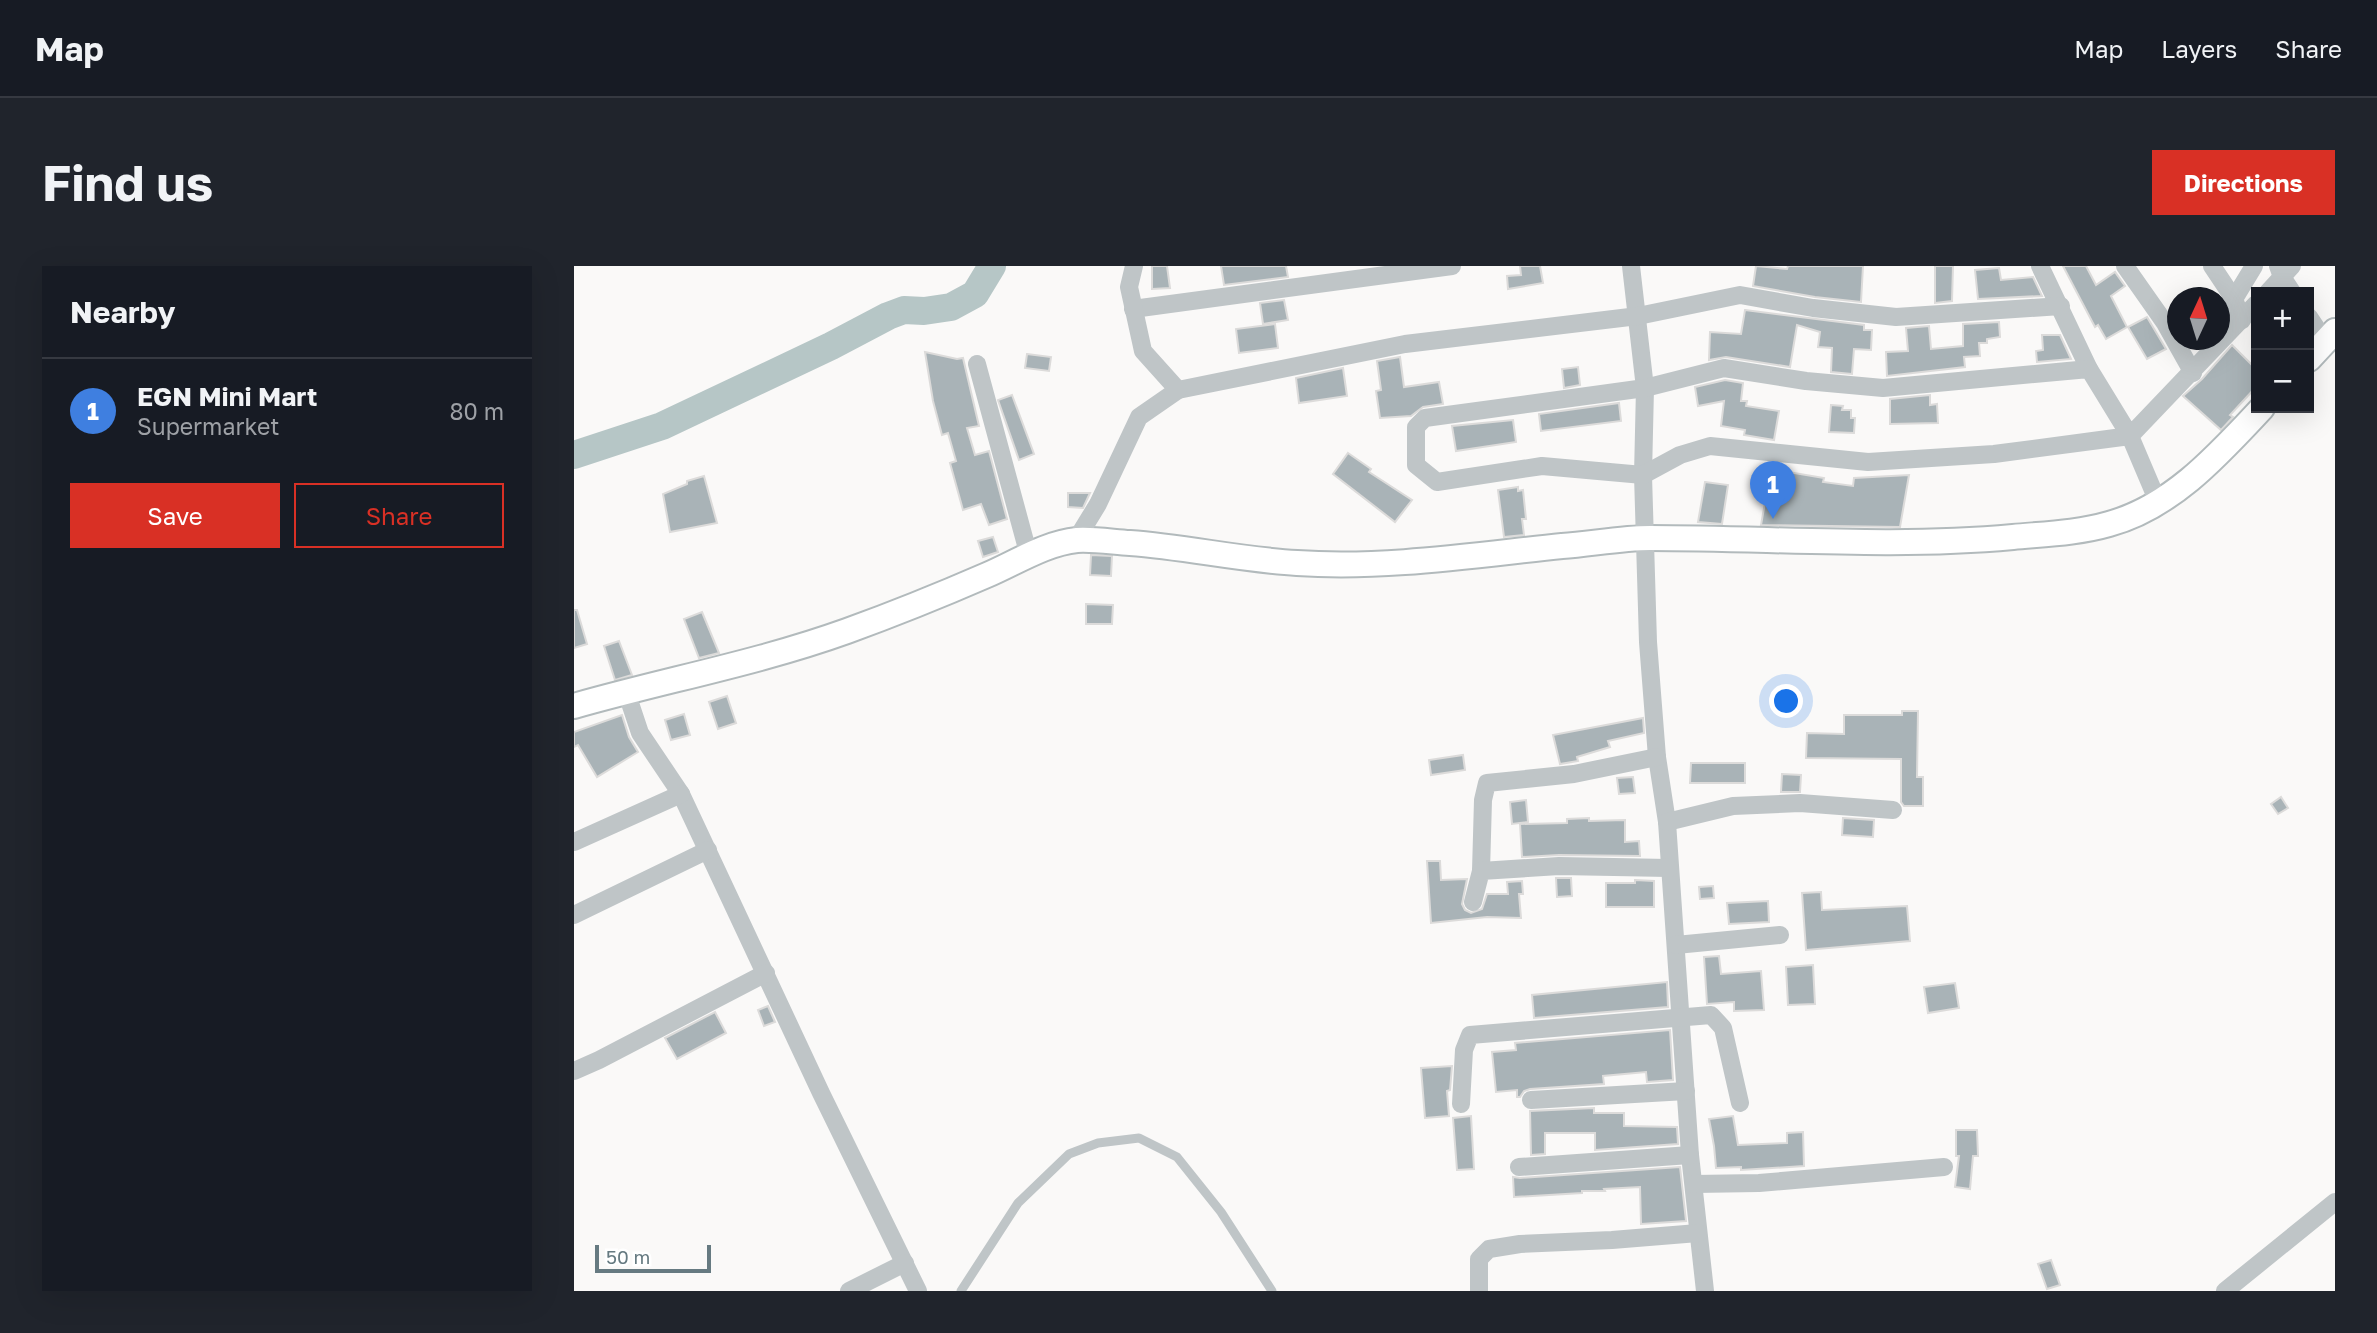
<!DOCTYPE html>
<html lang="en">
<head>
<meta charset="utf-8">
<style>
	body { margin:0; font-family:"Golos Text",sans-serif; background:#20242c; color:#f1f3f6 }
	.controls { position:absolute; right:21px; top:21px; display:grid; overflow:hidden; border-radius:0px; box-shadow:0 7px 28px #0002 }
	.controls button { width:63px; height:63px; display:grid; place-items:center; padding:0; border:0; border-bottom:2px solid #363941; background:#171b24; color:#f1f3f6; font:35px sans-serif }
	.compass { position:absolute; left:1593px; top:21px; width:63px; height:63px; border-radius:50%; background:#171b24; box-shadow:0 7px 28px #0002; rotate:4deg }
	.scale { position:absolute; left:21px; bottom:18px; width:116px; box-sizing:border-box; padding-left:7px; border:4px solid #667a81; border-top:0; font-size:19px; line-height:24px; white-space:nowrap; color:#667a81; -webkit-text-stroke:5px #fff; paint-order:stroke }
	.you { position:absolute; left:1213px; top:436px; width:24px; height:24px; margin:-18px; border:5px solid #fff; border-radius:50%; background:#1a73e8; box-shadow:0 0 0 10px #1a73e833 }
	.badge { display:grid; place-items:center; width:46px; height:46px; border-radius:50%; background:#d93025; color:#fff; font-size:23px; font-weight:700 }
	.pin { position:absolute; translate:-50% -58px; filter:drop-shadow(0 2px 4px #0008) }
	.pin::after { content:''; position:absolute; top:37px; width:24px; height:21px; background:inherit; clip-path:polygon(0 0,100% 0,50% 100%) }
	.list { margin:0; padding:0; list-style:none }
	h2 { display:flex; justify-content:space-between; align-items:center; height:91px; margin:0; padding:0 28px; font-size:30px }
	h2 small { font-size:23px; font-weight:400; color:#9ea1a6 }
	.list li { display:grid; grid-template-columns:46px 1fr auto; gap:21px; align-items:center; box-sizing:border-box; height:105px; padding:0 28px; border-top:2px solid #363941 }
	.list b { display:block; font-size:26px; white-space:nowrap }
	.list p { margin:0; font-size:23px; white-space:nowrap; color:#9ea1a6 }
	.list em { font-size:23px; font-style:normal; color:#9ea1a6 }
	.actions { display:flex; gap:14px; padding:21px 28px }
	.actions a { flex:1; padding:16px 0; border:2px solid #d93025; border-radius:0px; text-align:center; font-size:24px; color:#d93025 }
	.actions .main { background:#d93025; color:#fff }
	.map { position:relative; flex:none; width:1761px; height:1025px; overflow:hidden; border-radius:0px }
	header { display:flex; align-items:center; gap:42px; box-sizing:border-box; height:98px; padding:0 35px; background:#171b24; border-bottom:2px solid #363941 }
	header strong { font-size:33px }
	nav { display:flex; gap:38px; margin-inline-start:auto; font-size:24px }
	.intro { display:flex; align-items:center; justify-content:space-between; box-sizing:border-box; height:168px; padding:0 42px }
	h1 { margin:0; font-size:49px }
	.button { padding:18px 32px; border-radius:0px; background:#d93025; color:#fff; font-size:24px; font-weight:700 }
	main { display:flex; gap:42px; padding:0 42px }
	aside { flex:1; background:#171b24; border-radius:0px; box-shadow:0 7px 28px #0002 }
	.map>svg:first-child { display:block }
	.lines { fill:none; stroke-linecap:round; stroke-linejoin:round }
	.river { stroke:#b6c6c6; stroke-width:28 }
	.building { fill:#a9b3b7; stroke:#dcdbda; stroke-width:2 }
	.secondary-casing { stroke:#b2babc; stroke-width:28 }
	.lane { stroke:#bfc5c7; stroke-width:9 }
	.street { stroke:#bfc5c7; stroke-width:18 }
	.secondary { stroke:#fff; stroke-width:24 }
</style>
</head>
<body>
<header>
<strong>Map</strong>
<nav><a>Map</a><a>Layers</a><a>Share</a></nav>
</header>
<div class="intro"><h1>Find us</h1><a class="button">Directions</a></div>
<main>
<aside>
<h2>Nearby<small></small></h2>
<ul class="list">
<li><span class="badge" style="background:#3f7fe0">1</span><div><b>EGN Mini Mart</b><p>Supermarket</p></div><em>80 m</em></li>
</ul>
<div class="actions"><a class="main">Save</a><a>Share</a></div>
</aside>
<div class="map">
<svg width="1761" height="1025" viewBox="0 0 1761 1025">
	<rect width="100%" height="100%" fill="#faf9f8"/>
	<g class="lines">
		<path class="river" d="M0,189l88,-29 169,-80 57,-30 16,-6 20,1 27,-4 24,-13 17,-28"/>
	</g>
	<g class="building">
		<path d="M578,0h15l3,22 -18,1z"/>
		<path d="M647,0h65l2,11 -64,8z"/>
		<path d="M946,0h20l3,17 -35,6 -1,-13 14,-1z"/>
		<path d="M1182,0l31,3 1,-3h75l-2,36 -46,-5 -62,-11z"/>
		<path d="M1361,0h18l-1,35 -17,2z"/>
		<path d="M1489,0h23l10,19 19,-13 10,14 -14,10 16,31 -21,12 -8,-14 -3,2z"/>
		<path d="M1425,2l2,12 32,-3 9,19 -64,3 -3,-29z"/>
		<path d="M710,34l4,20 -25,4 -3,-21z"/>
		<path d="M1171,44l119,15v5h8l-1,20 -17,-1 -2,25 -21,-2 1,-24 -14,-1 2,-15 -23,-7 -7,42 -64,-10 -17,3 1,-28 31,2z"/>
		<path d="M1573,51l19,32 -19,10 -19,-32z"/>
		<path d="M1425,56l1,15 -13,2v4h-8l1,13 -16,1 1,10 -78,9 -1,-24 22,-1 -2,-23 23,-2 2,23 32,-3v-22z"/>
		<path d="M701,58l3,24 -39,5 -3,-24z"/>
		<path d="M1468,69h18l11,24 -34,3 -1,-11 7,-1z"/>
		<path d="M1658,79l24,24v18l-26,28 3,2 -12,13 -38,-34 19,-17z"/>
		<path d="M351,86l32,7 6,-1 16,68 -12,2 8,27 14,-4 18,68 -18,6 -8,-21 -18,6 -13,-47 6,-2 -8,-28 -6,2 -9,-34z"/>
		<path d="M453,88l24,3 -2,14 -24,-3z"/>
		<path d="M826,91l4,30 35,-5 4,22 -20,3 -12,9 -31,2 -4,-27 5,-1 -4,-29z"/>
		<path d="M1004,101l2,18 -16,3 -2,-19z"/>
		<path d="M769,102l4,28 -48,7 -3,-25z"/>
		<path d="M1151,114l18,3 -2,18h6l-1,5 33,5 -5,29 -30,-5 1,-5 -24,-4 3,-25 -26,5 -3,-19z"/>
		<path d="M438,129l22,59 -15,6 -21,-60z"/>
		<path d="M1356,129v10l7,-1 1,19 -48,1v-25z"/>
		<path d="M1045,137l2,18 -80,10 -2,-17z"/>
		<path d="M1257,139l12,1 -1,4h9v8h4l-1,15 -25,-1z"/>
		<path d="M939,154l3,22 -60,9 -4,-25z"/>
		<path d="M774,187l23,16 -2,3 43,28 -17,22 -62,-48z"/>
		<path d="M1197,203l53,9 -1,4 30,4 1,-8 55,-3 -9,52 -139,-2z"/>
		<path d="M130,210l13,47 -47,9 -7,-38 24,-10v-3z"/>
		<path d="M1131,216l23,3 -6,39 -24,-2z"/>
		<path d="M944,221v4l5,-1 3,29h-4l2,16 -20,2 -6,-47z"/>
		<path d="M494,227h22l-7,15 -15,-1z"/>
		<path d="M419,271l5,15 -15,5 -5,-16z"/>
		<path d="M517,289l21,1 -1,20 -21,-1z"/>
		<path d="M512,338l27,1 -1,19h-26z"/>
		<path d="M0,344h3l10,34 -13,4z"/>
		<path d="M128,346l17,41 -20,5 -15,-39z"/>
		<path d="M45,375l13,34 -17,5 -11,-34z"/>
		<path d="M153,430l9,27 -18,6 -9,-27z"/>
		<path d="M1328,445h16l-1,66h6v29h-19l-3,-4v-43l-95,-1 1,-25 37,1v-19h58z"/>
		<path d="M110,448l6,21 -19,5 -6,-20z"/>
		<path d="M48,449l7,22 9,15 -41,25 -19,-32 -4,2v-15z"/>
		<path d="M1069,452l1,15 -36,8 2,6 -33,10 1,4 -18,3 -7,-29z"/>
		<path d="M889,489l2,15 -34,5 -2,-15z"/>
		<path d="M1117,497h54v20h-55z"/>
		<path d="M1208,508l19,1 -1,17h-19z"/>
		<path d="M1059,511l2,16 -16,1 -2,-16z"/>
		<path d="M1707,531l7,11 -10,6 -7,-10z"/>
		<path d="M952,534l2,22 -16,2 -2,-22z"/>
		<path d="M1015,552v3l36,-1v22l14,-1 1,15 -81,-1 -37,2 -2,-33 47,-1v-4z"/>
		<path d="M1269,552l31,2 -1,17 -31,-2z"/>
		<path d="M853,595h13l1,19 26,-1 -5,25 3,6 6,3 11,-4 5,-15h21l-1,-12 15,-1 1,13h-4l2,24 -34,-1 -56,6z"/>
		<path d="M982,612h15l1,18 -15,1z"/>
		<path d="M1061,614l19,1v26h-48v-24h29z"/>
		<path d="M1139,620l1,12 -14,1 -1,-12z"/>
		<path d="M1247,626l1,18 85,-4 3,35 -104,9 -4,-57z"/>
		<path d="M1194,635l1,21 -40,2 -2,-21z"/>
		<path d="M1145,690l2,18 40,-3 3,39 -30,1v-9l-27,2 -3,-47z"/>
		<path d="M1239,699l2,39 -27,1 -2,-38z"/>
		<path d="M1093,716l1,25 -134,11 -2,-23z"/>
		<path d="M1381,717l4,25 -31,5 -4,-26z"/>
		<path d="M194,740l7,16 -11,4 -6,-16z"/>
		<path d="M141,746l11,21 -49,26 -12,-21z"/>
		<path d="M1096,764l3,50 -26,2 -1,-10 -43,4 1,8 -74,5 -6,2 -4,6h-3v-7l-21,2 -4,-40 24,-2 -1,-7z"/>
		<path d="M878,800l-2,24 -3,1 2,25 -24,2 -4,-50z"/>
		<path d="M1020,842v5h30v13l53,1 1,17 -83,6v-17h-50v21l-14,1 -1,-44z"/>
		<path d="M897,850l3,53 -17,1 -4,-52z"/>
		<path d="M1159,850l5,29 49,-2v-10l16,-1 1,34 -63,4v-3l-25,1 -2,-22 -5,-27z"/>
		<path d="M1382,864h21l1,26h-5l-3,33 -15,-2 4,-31h-3z"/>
		<path d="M1106,901l6,54 -45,3 -1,-37 -36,2 1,2h-23v2l-68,4 -1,-20 7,1z"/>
		<path d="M1477,994l9,25 -13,4 -9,-25z"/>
	</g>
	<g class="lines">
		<defs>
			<g id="secondary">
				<path d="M1735,93l26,-28"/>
				<path d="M0,440c91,-26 184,-43 273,-75 47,-17 94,-36 140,-56 28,-12 59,-32 90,-35 17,-1 36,2 53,3 56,4 111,17 167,20 88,6 178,-8 265,-17 29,-2 59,-8 88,-8 121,0 242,10 363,-1 32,-3 65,-4 96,-13 63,-17 110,-70 153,-116"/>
			</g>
		</defs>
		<use href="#secondary" class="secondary-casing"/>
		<path class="lane" d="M387,1025l57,-88 51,-49 29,-11 41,-5 38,19 44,55 51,79"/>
		<g class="street">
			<path d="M1057,0l14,122 -2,87 5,167 9,115 10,65 23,333 15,136"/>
			<path d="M1466,0l49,103"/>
			<path d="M1551,0l40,57 28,50"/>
			<path d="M1638,0l22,33 8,21"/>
			<path d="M1704,0l4,11 10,15"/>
			<path d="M1694,26l24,-26"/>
			<path d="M1660,33l20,-33"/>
			<path d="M559,43l319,-43"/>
			<path d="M1735,51l16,24"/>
			<path d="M1646,52l20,-3"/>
			<path d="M403,98l52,192"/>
			<path d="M604,124l227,-46 233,-28 102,-21 73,13 83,9 165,-11"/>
			<path d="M1584,236l-28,-66 -41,-67 -206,19 -77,-7 -82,-13 -79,20 -220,30 -9,9v38l21,17 105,-16 101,9 37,-20 30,-9 158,16 126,-8 136,-18 126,-132"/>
			<path d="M502,274l22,-36 41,-87 39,-27 -35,-39 -14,-64 5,-21"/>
			<path d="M52,425l14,42 41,61 140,299 97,198"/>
			<path d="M1093,556l66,-16 67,-3 93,7"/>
			<path d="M0,576l107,-48"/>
			<path d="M907,605l2,-71 4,-17 87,-9 83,-17"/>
			<path d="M899,636l8,-31 78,-5 110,2"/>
			<path d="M0,649l134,-65"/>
			<path d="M1102,679l104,-10"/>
			<path d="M0,805l25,-11 167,-87"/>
			<path d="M957,834l155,-9"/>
			<path d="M887,838l3,-54 6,-15 241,-20 12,13 17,75"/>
			<path d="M945,901l171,-12"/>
			<path d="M1120,918l65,-1 185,-16"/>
			<path d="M275,1025l56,-28"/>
			<path d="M905,1025v-32l10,-10 31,-5 92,-4 86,-7"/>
			<path d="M1651,1025l110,-89"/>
		</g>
		<use href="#secondary" class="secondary"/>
	</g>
</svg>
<div class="controls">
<button>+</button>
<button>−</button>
</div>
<svg class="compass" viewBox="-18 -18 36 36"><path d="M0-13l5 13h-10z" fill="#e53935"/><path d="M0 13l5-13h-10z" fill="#9ea1a6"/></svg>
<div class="scale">50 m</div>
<div class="you"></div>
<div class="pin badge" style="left:1199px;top:253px;background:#3f7fe0">1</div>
</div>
</main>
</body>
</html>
